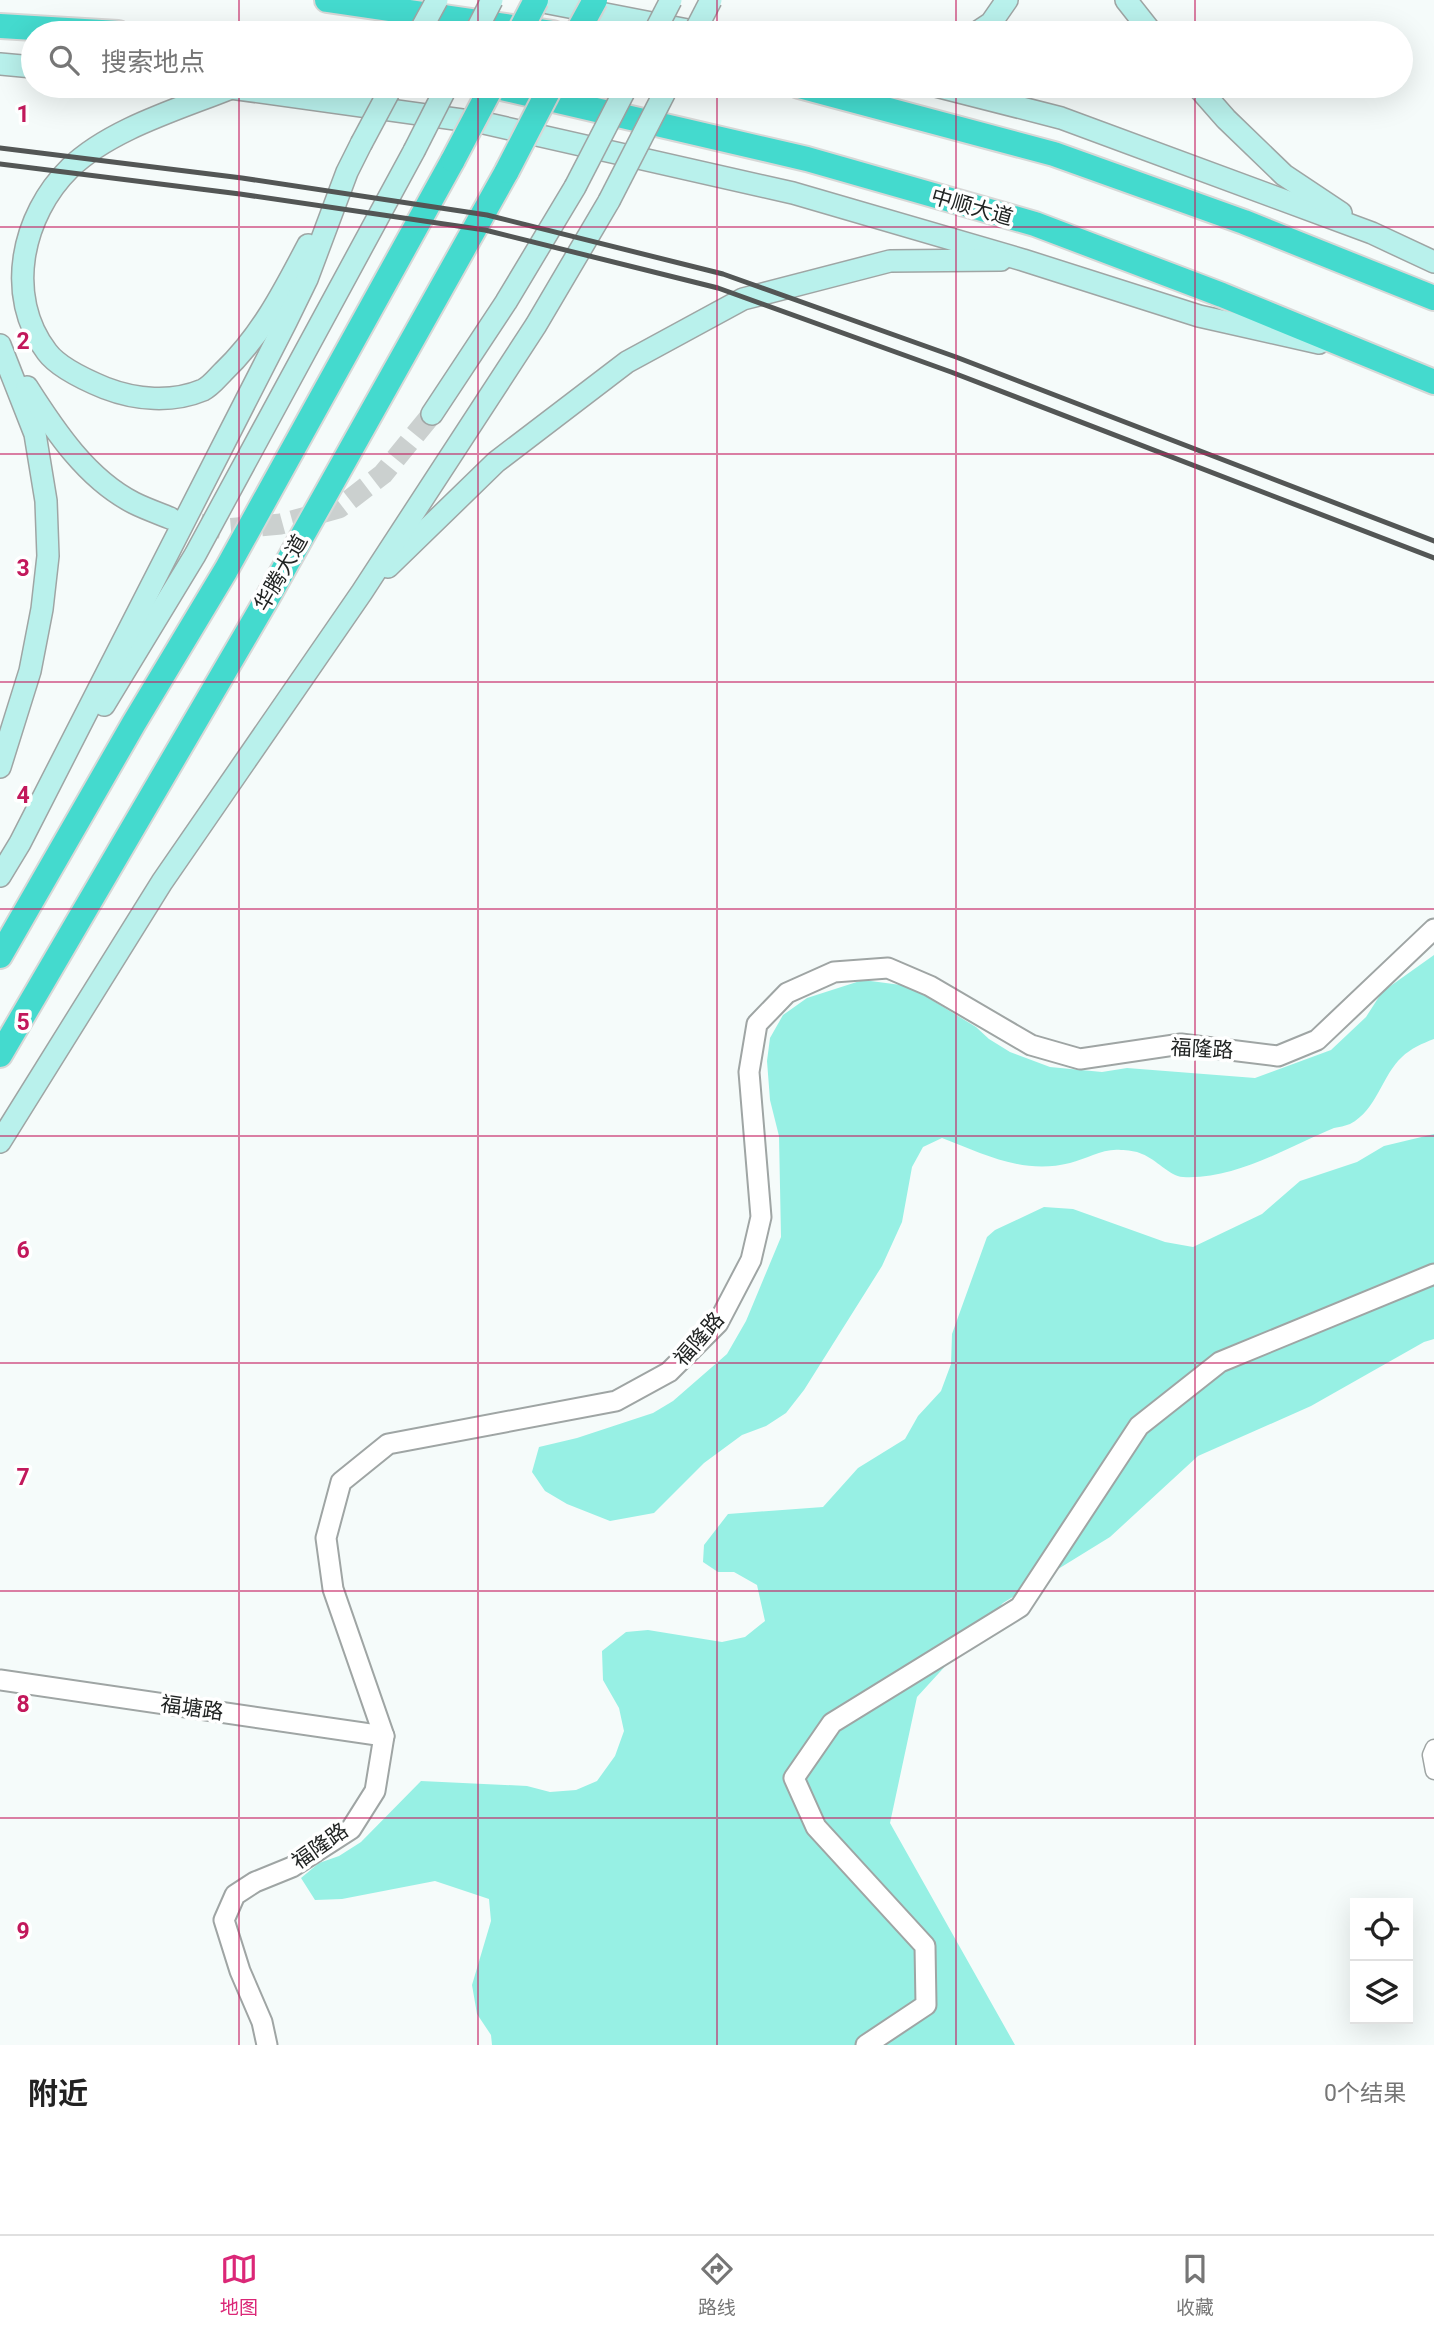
<!DOCTYPE html>
<html lang="zh">
<head>
<meta charset="utf-8">
<style>
	body { margin:0; font-family:Roboto,"Noto Sans SC",sans-serif; background:#f6f6f6; color:#222 }
	.controls { position:absolute; right:21px; bottom:21px; display:grid; overflow:hidden; border-radius:0px; box-shadow:0 7px 28px #0002 }
	.controls button { width:63px; height:63px; display:grid; place-items:center; padding:0; border:0; border-bottom:2px solid #e0e0e0; background:#fff; color:#222; font:35px sans-serif }
	.list { margin:0; padding:0; list-style:none }
	h2 { display:flex; justify-content:space-between; align-items:center; height:91px; margin:0; padding:0 28px; font-size:30px }
	h2 small { font-size:23px; font-weight:400; color:#767676 }
	.icon { flex:none; width:38px; height:38px; fill:none; stroke:currentColor; stroke-width:2; stroke-linecap:round; stroke-linejoin:round }
	.map { position:relative; flex:none; width:1434px; height:2045px; overflow:hidden }
	.search { position:absolute; background:#fff; box-shadow:0 7px 28px #0002; left:21px; right:21px; top:21px; height:77px; display:flex; align-items:center; gap:18px; box-sizing:border-box; padding:0 24px; border-radius:38px; color:#767676; font-size:26px }
	.sheet { height:189px; background:#fff }
	nav { display:flex; justify-content:space-around; align-items:center; box-sizing:border-box; height:98px; border-top:2px solid #e0e0e0; background:#fff; font-size:19px; color:#767676 }
	nav a { display:grid; justify-items:center; gap:4px }
	nav .on { color:#db2777 }
	.map>svg:first-child { display:block }
	.green { fill:#97f0e4 }
	.lines { fill:none; stroke-linecap:round; stroke-linejoin:round }
	.secondary-tunnel { stroke:#cbd0cf; stroke-width:21; stroke-dasharray:21 10; stroke-linecap:butt }
	.minor-casing { stroke:#9fa5a4; stroke-width:19 }
	.tertiary-casing { stroke:#9fa5a4; stroke-width:23 }
	.secondary-casing { stroke:#9fa5a4; stroke-width:24 }
	.trunk-casing { stroke:#d7d8d7; stroke-width:28 }
	.minor { stroke:#fff; stroke-width:16 }
	.tertiary { stroke:#fff; stroke-width:19 }
	.secondary { stroke:#b9f1ec; stroke-width:21 }
	.trunk { stroke:#44dace; stroke-width:24 }
	.rail { stroke:#535655; stroke-width:5 }
	.secondary-bridge-casing { stroke:#9fa5a4; stroke-width:24; stroke-linecap:butt }
	.trunk-bridge-casing { stroke:#d7d8d7; stroke-width:28; stroke-linecap:butt }
	.secondary-bridge { stroke:#b9f1ec; stroke-width:21 }
	.trunk-bridge { stroke:#44dace; stroke-width:24 }
	.grid { fill:none; stroke:#c2185b; stroke-width:2; stroke-opacity:0.55 }
	.labels { text-anchor:middle; dominant-baseline:central; stroke-width:7; stroke-linejoin:round; paint-order:stroke }
	.street-label { font-size:21px; fill:#212423; stroke:#fff }
	.grid-label { font-size:23px; text-anchor:middle; font-weight:bold; fill:#c2185b; stroke:#fff; stroke-width:7; stroke-linejoin:round; paint-order:stroke }
</style>
</head>
<body>
<div class="map">
<svg width="1434" height="2045" viewBox="0 0 1434 2045">
	<rect width="100%" height="100%" fill="#f5fbfa"/>
	<g class="green">
		<path d="M1434,955v84c-11,4 -24,10 -32,18 -20,18 -25,53 -52,67 -5,2 -11,3 -16,4 -46,19 -99,52 -151,49 -14,-1 -27,-18 -41,-23 -6,-3 -15,-4 -21,-4 -18,-2 -34,9 -51,13 -47,12 -86,-9 -128,-25l-19,9 -11,20 -10,55 -20,44 -78,124 -18,23 -20,13 -24,9 -38,28 -50,50 -44,8 -43,-17 -22,-13 -13,-19 7,-25 38,-9 76,-25 20,-12 54,-47 19,-33 35,-84 -2,-101 -9,-36 -3,-39 3,-23 13,-23 24,-17 56,-18 38,5 21,9 54,33 13,12 21,13 40,15 52,5 25,-4 128,10 76,-28 35,-33 16,-25z"/>
		<path d="M1434,1134v205l-10,3 -113,64 -113,50 -88,81 -107,66 -86,94 -27,126 125,222h-523l-1,-10 -14,-21 -5,-29 19,-64 -2,-22 -54,-18 -93,18 -27,1 -14,-22 18,-15 20,-7 22,-14 60,-61 106,5 23,6 26,-2 21,-9 18,-25 9,-25 -5,-23 -16,-28 -1,-29 24,-19 22,-2 74,12 23,-5 20,-16 -8,-36 -23,-13h-16l-15,-10 1,-17 24,-31 95,-7 35,-39 47,-29 13,-23 23,-25 10,-27 1,-30 35,-97 8,-7 49,-23 29,2 92,33 28,5 69,-33 38,-33 57,-19 27,-16z"/>
	</g>
	<g class="lines">
		<path class="secondary-tunnel" d="M170,518l55,11 56,-5 58,-16 44,-34 49,-60"/>
		<defs>
			<path id="minor" d="M1434,1748l-3,7 3,16"/>
			<g id="tertiary">
				<path d="M0,1680l384,56"/>
				<path d="M267,2045l-5,-23 -22,-51 -16,-51 11,-25 20,-13 37,-15 59,-38 24,-38 9,-55 -51,-147 -7,-51 15,-56 47,-38 228,-43 53,-29 49,-49 33,-63 10,-43 -12,-145 8,-48 30,-31 47,-21 54,-4 42,18 101,59 49,14 101,-15 97,12 39,-16 117,-111"/>
				<path d="M866,2045l60,-40 -1,-59 -109,-119 -22,-49 38,-55 188,-116 119,-181 81,-64 214,-88"/>
			</g>
			<g id="secondary">
				<path d="M533,0l170,33"/>
				<path d="M1126,0l26,33"/>
				<path d="M976,33l15,-10 16,-23"/>
				<path d="M0,64l33,3"/>
				<path d="M216,86l268,37 309,70 230,67 176,56 120,27"/>
				<path d="M936,86l125,32 311,115 62,29"/>
				<path d="M1197,86l29,33 58,56 57,38"/>
				<path d="M231,88c-52,21 -121,41 -161,80 -48,47 -66,128 -23,184 11,15 41,29 58,36 31,12 67,15 98,2 8,-4 14,-12 20,-18 38,-36 61,-81 85,-127"/>
				<path d="M0,345l35,89 11,67 2,55 -6,53 -12,62 -30,96"/>
				<path d="M27,387c28,44 60,92 107,116 12,6 24,10 36,15"/>
				<path d="M432,414l74,-112 69,-115"/>
				<path d="M388,567l108,-105 131,-100 116,-63 147,-38 111,-1"/>
				<path d="M104,705l91,-150 219,-404"/>
				<path d="M0,876l20,-33 266,-521 21,-43 40,-107 14,-28"/>
				<path d="M0,1142l162,-260 200,-290 174,-267 73,-124"/>
			</g>
			<g id="trunk">
				<path d="M327,0l226,33"/>
				<path d="M0,26l118,7"/>
				<path d="M493,86l314,73 228,65 187,71 212,87"/>
				<path d="M799,86l255,68 190,68 190,76"/>
				<path d="M0,956l134,-233 92,-153 227,-410"/>
				<path d="M0,1055l268,-458 239,-426"/>
			</g>
		</defs>
		<use href="#minor" class="minor-casing"/>
		<use href="#tertiary" class="tertiary-casing"/>
		<use href="#secondary" class="secondary-casing"/>
		<use href="#trunk" class="trunk-casing"/>
		<use href="#minor" class="minor"/>
		<use href="#tertiary" class="tertiary"/>
		<use href="#secondary" class="secondary"/>
		<use href="#trunk" class="trunk"/>
		<g class="rail">
			<path d="M0,148l242,30 245,37 236,59 233,83 478,184"/>
			<path d="M0,164l240,30 245,36 233,58 233,84 483,186"/>
		</g>
		<defs>
			<g id="secondary-bridge">
				<path d="M419,33l18,-33"/>
				<path d="M475,33l17,-33"/>
				<path d="M654,33l17,-33"/>
				<path d="M694,33l17,-33"/>
				<path d="M361,144l31,-58"/>
				<path d="M414,151l33,-65"/>
				<path d="M575,187l52,-101"/>
				<path d="M609,201l59,-115"/>
			</g>
			<g id="trunk-bridge">
				<path d="M519,33l17,-33"/>
				<path d="M577,33l18,-33"/>
				<path d="M453,160l39,-74"/>
				<path d="M507,171l44,-85"/>
			</g>
		</defs>
		<use href="#secondary-bridge" class="secondary-bridge-casing"/>
		<use href="#trunk-bridge" class="trunk-bridge-casing"/>
		<use href="#secondary-bridge" class="secondary-bridge"/>
		<use href="#trunk-bridge" class="trunk-bridge"/>
	</g>
	<path class="grid" d="M239,0v33M478,0v33M717,0v33M956,0v33M1195,0v33M239,86v1959M478,86v1959M717,86v1959M956,86v1959M1195,86v1959M0,227h1434M0,454h1434M0,682h1434M0,909h1434M0,1136h1434M0,1363h1434M0,1591h1434M0,1818h1434"/>
	<g class="labels">
		<g class="street-label">
			<text transform="translate(972 207) rotate(16)">中顺大道</text>
			<text transform="translate(281 573) rotate(-60)">华腾大道</text>
			<text transform="translate(1202 1049) rotate(3)">福隆路</text>
			<text transform="translate(699 1339) rotate(-49)">福隆路</text>
			<text transform="translate(192 1708) rotate(8)">福塘路</text>
			<text transform="translate(320 1846) rotate(-35)">福隆路</text>
		</g>
	</g>
	<g class="grid-label">
		<text x="23" y="122">1</text>
		<text x="23" y="349">2</text>
		<text x="23" y="576">3</text>
		<text x="23" y="803">4</text>
		<text x="23" y="1030">5</text>
		<text x="23" y="1258">6</text>
		<text x="23" y="1485">7</text>
		<text x="23" y="1712">8</text>
		<text x="23" y="1939">9</text>
	</g>
</svg>
<div class="controls">
<button><svg class="icon" aria-label="locate" viewBox="0 0 24 24"><circle cx="12" cy="12" r="6"/><path d="M12 2v4M12 18v4M2 12h4M18 12h4"/></svg></button>
<button><svg class="icon" aria-label="layers" viewBox="0 0 24 24"><path d="M12 4l9 5-9 5-9-5zM3 14l9 5 9-5"/></svg></button>
</div>
<div class="search"><svg class="icon" aria-label="search" viewBox="0 0 24 24"><circle cx="10" cy="10" r="6"/><path d="M15 15l6 6"/></svg>搜索地点</div>
</div>
<section class="sheet">
<h2>附近<small>0个结果</small></h2>
<ul class="list">
</ul>
</section>
<nav>
<a class="on"><svg class="icon" aria-label="map" viewBox="0 0 24 24"><path d="M3 6l6-2 6 2 6-2v14l-6 2-6-2-6 2zM9 4v14M15 6v14"/></svg>地图</a>
<a><svg class="icon" aria-label="directions" viewBox="0 0 24 24"><path d="M12 3l9 9-9 9-9-9zM9 14v-3h6M13 9l2 2-2 2"/></svg>路线</a>
<a><svg class="icon" aria-label="saved" viewBox="0 0 24 24"><path d="M7 4h10v16l-5-4-5 4z"/></svg>收藏</a>
</nav>
</body>
</html>
